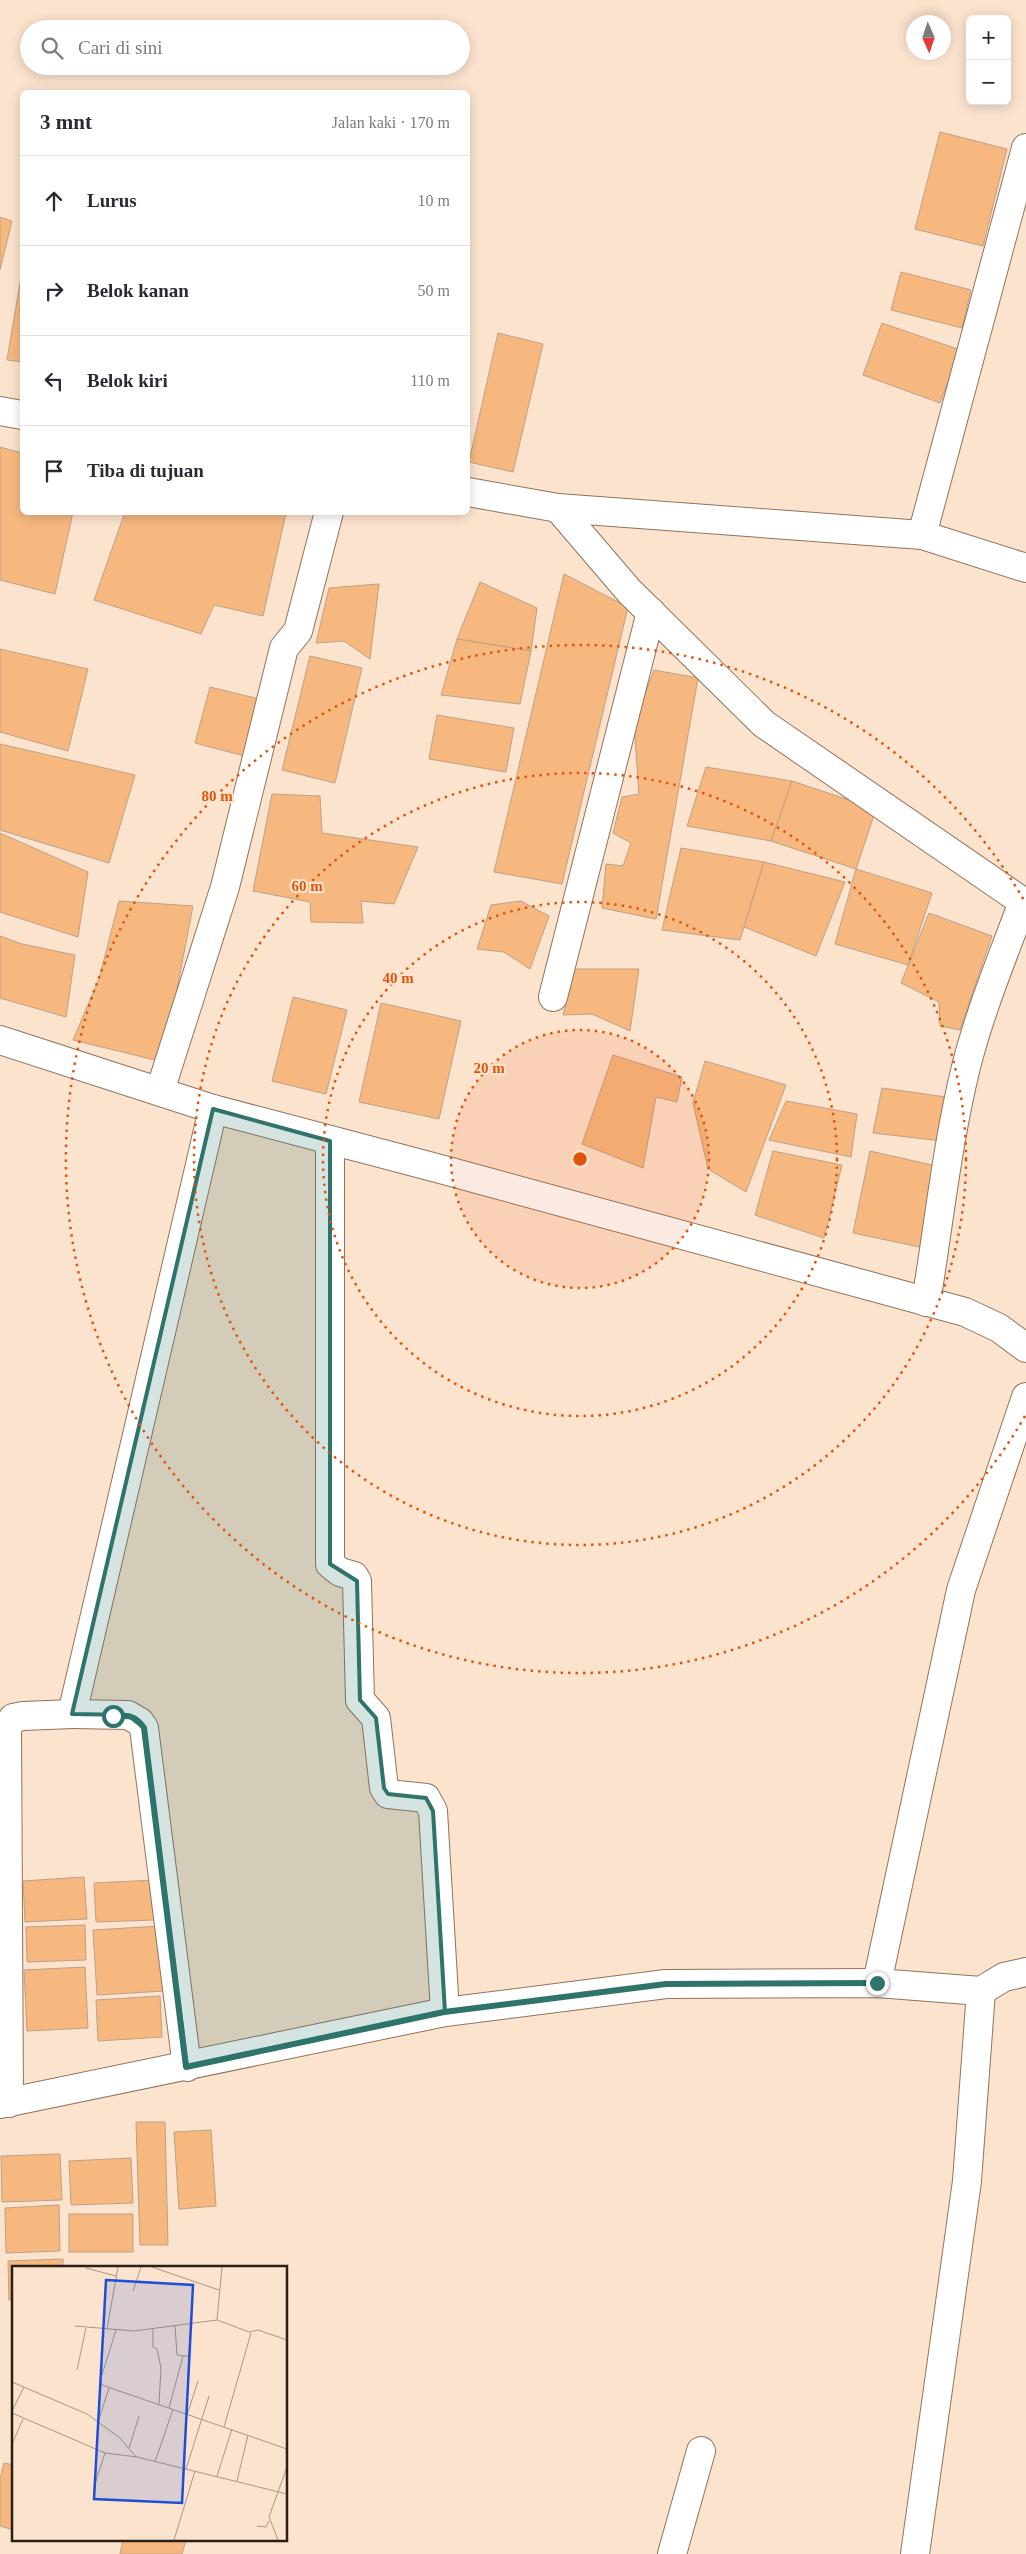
<!DOCTYPE html>
<html lang="id">
<head>
<meta charset="utf-8">
<style>
	body { margin:0; font-family:Georgia,serif; background:#f7f7f7; color:#2b2b33 }
	.controls { position:absolute; right:15px; top:15px; display:grid; overflow:hidden; border-radius:8px; box-shadow:0 2px 12px #0003 }
	.controls button { width:45px; height:45px; display:grid; place-items:center; padding:0; border:0; border-bottom:1px solid #e1e1e2; background:#fff; color:#2b2b33; font:25px sans-serif }
	.compass { position:absolute; left:906px; top:15px; width:45px; height:45px; border-radius:50%; background:#fff; box-shadow:0 2px 12px #0003; rotate:177deg }
	.stop { position:absolute; width:15px; height:15px; margin:-11px; border:4px solid #2e746a; border-radius:50%; background:#fff }
	.stop.end { background:#2e746a; border-color:#fff; box-shadow:0 1px 5px #0008 }
	.list { margin:0; padding:0; list-style:none }
	h2 { display:flex; justify-content:space-between; align-items:center; height:65px; margin:0; padding:0 20px; font-size:21px }
	h2 small { font-size:16px; font-weight:400; color:#7c7c81 }
	.list li { display:grid; grid-template-columns:32px 1fr auto; gap:15px; align-items:center; box-sizing:border-box; height:90px; padding:0 20px; border-top:1px solid #e1e1e2 }
	.list b { display:block; font-size:19px; white-space:nowrap }
	.list em { font-size:16px; font-style:normal; color:#7c7c81 }
	.icon { flex:none; width:28px; height:28px; fill:none; stroke:currentColor; stroke-width:2; stroke-linecap:round; stroke-linejoin:round }
	.map { position:relative; flex:none; width:1026px; height:2554px; overflow:hidden }
	.search { position:absolute; background:#fff; box-shadow:0 2px 12px #0003; left:20px; top:20px; width:450px; height:55px; display:flex; align-items:center; gap:12px; box-sizing:border-box; padding:0 18px; border-radius:28px; color:#7c7c81; font-size:19px }
	.panel { position:absolute; background:#fff; box-shadow:0 2px 12px #0003; left:20px; top:90px; width:450px; height:425px; border-radius:8px }
	.map>svg:first-child { display:block }
	.building { fill:#f7b880; stroke:#bda087 }
	.lines { fill:none; stroke-linecap:round; stroke-linejoin:round }
	.minor-casing { stroke:#90745c; stroke-width:30 }
	.minor { stroke:#fff; stroke-width:28 }
	.route { stroke:#2e746a; stroke-width:6 }
	.marked { fill:#2e746a; fill-opacity:0.2; stroke:#2e746a; stroke-width:4; stroke-linejoin:round }
	.ring { fill:none; stroke:#de560c; stroke-width:2.5; stroke-dasharray:2.5 5 }
	.inset-road { fill:none; stroke:#a89584; stroke-width:1 }
	.view { fill:#1d4ed8; fill-opacity:0.15; stroke:#1d4ed8; stroke-width:2.5 }
	.inset-edge { fill:none; stroke:#2a1f15; stroke-width:2.5 }
	.centre { fill:#de560c; stroke:#fce3ce; stroke-width:2.5 }
	.ring-label { font-size:15px; text-anchor:middle; font-weight:bold; fill:#de560c; stroke:#fce3ce; stroke-width:4.5; stroke-linejoin:round; paint-order:stroke }
</style>
</head>
<body>
<div class="map">
<svg width="1026" height="2554" viewBox="0 0 1026 2554">
	<rect width="100%" height="100%" fill="#fce3ce"/>
	<g class="building">
		<path d="M940,132l67,17 -24,97 -68,-17z"/>
		<path d="M0,217l12,4 -12,49z"/>
		<path d="M22,271v91l-15,-2z"/>
		<path d="M901,272l70,18 -9,38 -71,-18z"/>
		<path d="M882,323l78,27 -20,53 -77,-28z"/>
		<path d="M498,333l45,11 -30,128 -44,-10z"/>
		<path d="M0,447l22,6v59h51l-18,82 -55,-14z"/>
		<path d="M125,512l161,1 -23,103 -49,-11 -13,29 -107,-34z"/>
		<path d="M564,574l64,33 -66,277 -68,-12z"/>
		<path d="M480,582l57,26 -6,43 -74,-12z"/>
		<path d="M379,584l-9,75 -26,-18 -28,2 13,-55z"/>
		<path d="M457,639l74,12 -11,53 -79,-9z"/>
		<path d="M0,649l88,20 -20,82 -68,-19z"/>
		<path d="M310,656l52,12 -27,115 -53,-13z"/>
		<path d="M654,670l44,8 -42,241 -54,-11 4,-44 17,2 8,-23 -18,-10 9,-36 17,-3 -5,-70z"/>
		<path d="M210,687l57,14 -15,57 -57,-15z"/>
		<path d="M437,715l77,13 -8,44 -77,-13z"/>
		<path d="M0,744l135,31 -26,88 -109,-33z"/>
		<path d="M706,767l86,14 -21,60 -84,-15z"/>
		<path d="M792,781l84,28 -20,60 -85,-28z"/>
		<path d="M272,794l48,2 2,37 96,14 -24,57 -33,-3 2,22 -52,-1 -1,-20 -57,-11z"/>
		<path d="M0,833l88,39 -10,65 -78,-25z"/>
		<path d="M681,848l83,14 -24,78 -78,-10z"/>
		<path d="M764,862l81,20 -29,74 -72,-29z"/>
		<path d="M856,869l76,24 -24,72 -73,-21z"/>
		<path d="M119,901l74,5 -30,156 -90,-22 26,-61z"/>
		<path d="M521,901l28,15 -19,53 -26,-17 -27,-3 14,-44z"/>
		<path d="M929,913l63,23 -32,94 -20,-4 -1,-24 -38,-19z"/>
		<path d="M0,936l22,8 53,11 -9,62 -66,-19z"/>
		<path d="M575,969h64l-9,62 -38,-17 -29,1z"/>
		<path d="M293,997l54,13 -21,84 -54,-13z"/>
		<path d="M381,1003l80,18 -22,98 -80,-17z"/>
		<path d="M613,1055l69,22 -5,25 -21,-5 -13,71 -61,-24z"/>
		<path d="M705,1061l81,24 -40,107 -38,-23 -15,-66z"/>
		<path d="M882,1088l78,11 -9,43 -78,-9z"/>
		<path d="M786,1101l71,13 -6,43 -82,-17z"/>
		<path d="M773,1151l69,14 -18,73 -69,-23z"/>
		<path d="M870,1151l75,17 -11,82 -81,-17z"/>
		<path d="M84,1877l3,42 -62,3 -2,-41z"/>
		<path d="M154,1880l1,40 -59,2 -2,-39z"/>
		<path d="M85,1925l1,35 -59,2 -1,-35z"/>
		<path d="M161,1926l4,65 -68,4 -4,-65z"/>
		<path d="M85,1967l3,61 -61,3 -3,-61z"/>
		<path d="M160,1996l2,41 -64,4 -2,-41z"/>
		<path d="M136,2122h29l3,123h-28z"/>
		<path d="M211,2130l5,76 -37,3 -5,-77z"/>
		<path d="M60,2154l2,46 -60,2 -1,-46z"/>
		<path d="M131,2158l2,45 -62,2 -2,-44z"/>
		<path d="M59,2205l1,46 -54,2 -1,-45z"/>
		<rect x="69" y="2214" width="64" height="38"/>
		<path d="M63,2259v9h-49v32h-5l-1,-39z"/>
		<path d="M4,2463l10,2v65l-14,-4v-47z"/>
		<path d="M123,2540h63l-4,14h-62z"/>
	</g>
	<g class="lines">
		<defs>
			<g id="minor">
				<path d="M0,411l22,4"/>
				<path d="M468,492l90,16 364,27 104,33"/>
				<path d="M558,508l71,83 135,133 262,180"/>
				<path d="M922,535l104,-387"/>
				<path d="M553,997l98,-385"/>
				<path d="M0,1040l213,69 231,61 521,142 34,16 27,20"/>
				<path d="M160,1091l65,-204 59,-239 14,-17 31,-119"/>
				<path d="M330,1141v423l10,8 14,4 3,5 3,119 16,18 8,70 4,6 38,4 7,13 12,201"/>
				<path d="M926,1302c13,-79 21,-158 40,-235 14,-56 37,-111 57,-165"/>
				<path d="M72,1714l56,1 12,7 4,6 43,339"/>
				<path d="M877,1983l84,-393 65,-193"/>
				<path d="M9,2103l-2,-375 6,-10 10,-2 49,-2 141,-605"/>
				<path d="M0,2104l445,-92 221,-28 211,-1 104,8 23,-14 22,-5"/>
				<path d="M672,2554l29,-103"/>
				<path d="M915,2554l52,-373 14,-190"/>
			</g>
		</defs>
		<use href="#minor" class="minor-casing"/>
		<use href="#minor" class="minor"/>
	</g>
	<g class="lines">
		<path class="route" d="M113,1716c14,-1 23,-1 31,12l42,339 258,-55 222,-28 211,-1"/>
	</g>
	<path class="marked" d="M213,1109l117,32v423l27,17 3,119 16,18 8,70 4,6 38,4 7,13 12,201 -258,55 -43,-339 -16,-13 -56,-1z"/>
	<circle cx="580" cy="1159" r="129" fill="#de560c" fill-opacity=".12"/>
	<g class="ring">
		<circle cx="580" cy="1159" r="129"/>
		<circle cx="580" cy="1159" r="257"/>
		<circle cx="580" cy="1159" r="386"/>
		<path d="M1025 1416A514 514 0 1 1 1025 902"/>
	</g>
	<g transform="translate(12 2266)">
		<rect width="275" height="275" fill="#fce3ce"/>
		<path class="inset-road" d="M140,1l67,23M74,2l30,8M121,25l8,-24M205,54l5,-53M63,60l59,5 83,-11 32,12 9,-2 29,10M163,60l2,29 6,1M95,63l11,-62M141,63v18l4,2 4,19 -2,36M104,64l-16,51 2,4 185,64M65,104l9,-42M0,116l75,32 33,24 16,19M157,142l14,-52h6l2,-32M0,145l12,-24M0,147l93,40 32,4 150,37M175,149l11,-34M86,156l11,-34M212,161l27,-94M0,178l11,-25M117,182l10,-32M143,196l18,-53M174,203l23,-73M205,210l15,-47M225,215l11,-46M82,221l11,-34M245,260l9,1 3,-6M162,274l21,-69M266,274l-9,-23 18,-50"/>
		<path class="view" d="M94,14l87,5 -11,218 -88,-4z"/>
		<rect width="275" height="275" class="inset-edge"/>
	</g>
	<circle cx="580" cy="1159" r="8" class="centre"/>
	<g class="ring-label">
		<text x="217" y="801">80 m</text>
		<text x="307" y="891">60 m</text>
		<text x="398" y="983">40 m</text>
		<text x="489" y="1073">20 m</text>
	</g>
</svg>
<div class="controls">
<button>+</button>
<button>−</button>
</div>
<svg class="compass" viewBox="-18 -18 36 36"><path d="M0-13l5 13h-10z" fill="#e53935"/><path d="M0 13l5-13h-10z" fill="#7c7c81"/></svg>
<div class="stop" style="left:113px;top:1716px"></div>
<div class="stop end" style="left:877px;top:1983px"></div>
<div class="search"><svg class="icon" aria-label="search" viewBox="0 0 24 24"><circle cx="10" cy="10" r="6"/><path d="M15 15l6 6"/></svg>Cari di sini</div>
<section class="panel">
<h2>3 mnt<small>Jalan kaki · 170 m</small></h2>
<ul class="list">
<li><svg class="icon" aria-label="ahead" viewBox="0 0 24 24"><path d="M12 20V5M6 11l6-6 6 6"/></svg><div><b>Lurus</b></div><em>10 m</em></li>
<li><svg class="icon" aria-label="right" viewBox="0 0 24 24"><path d="M7 20v-9h11M14 6l5 5-5 5"/></svg><div><b>Belok kanan</b></div><em>50 m</em></li>
<li><svg class="icon" aria-label="left" viewBox="0 0 24 24"><path d="M17 20v-9H6M10 6l-5 5 5 5"/></svg><div><b>Belok kiri</b></div><em>110 m</em></li>
<li><svg class="icon" aria-label="arrive" viewBox="0 0 24 24"><path d="M6 21V4h12l-3 4 3 4H6"/></svg><div><b>Tiba di tujuan</b></div></li>
</ul>
</section>
</div>
</body>
</html>
